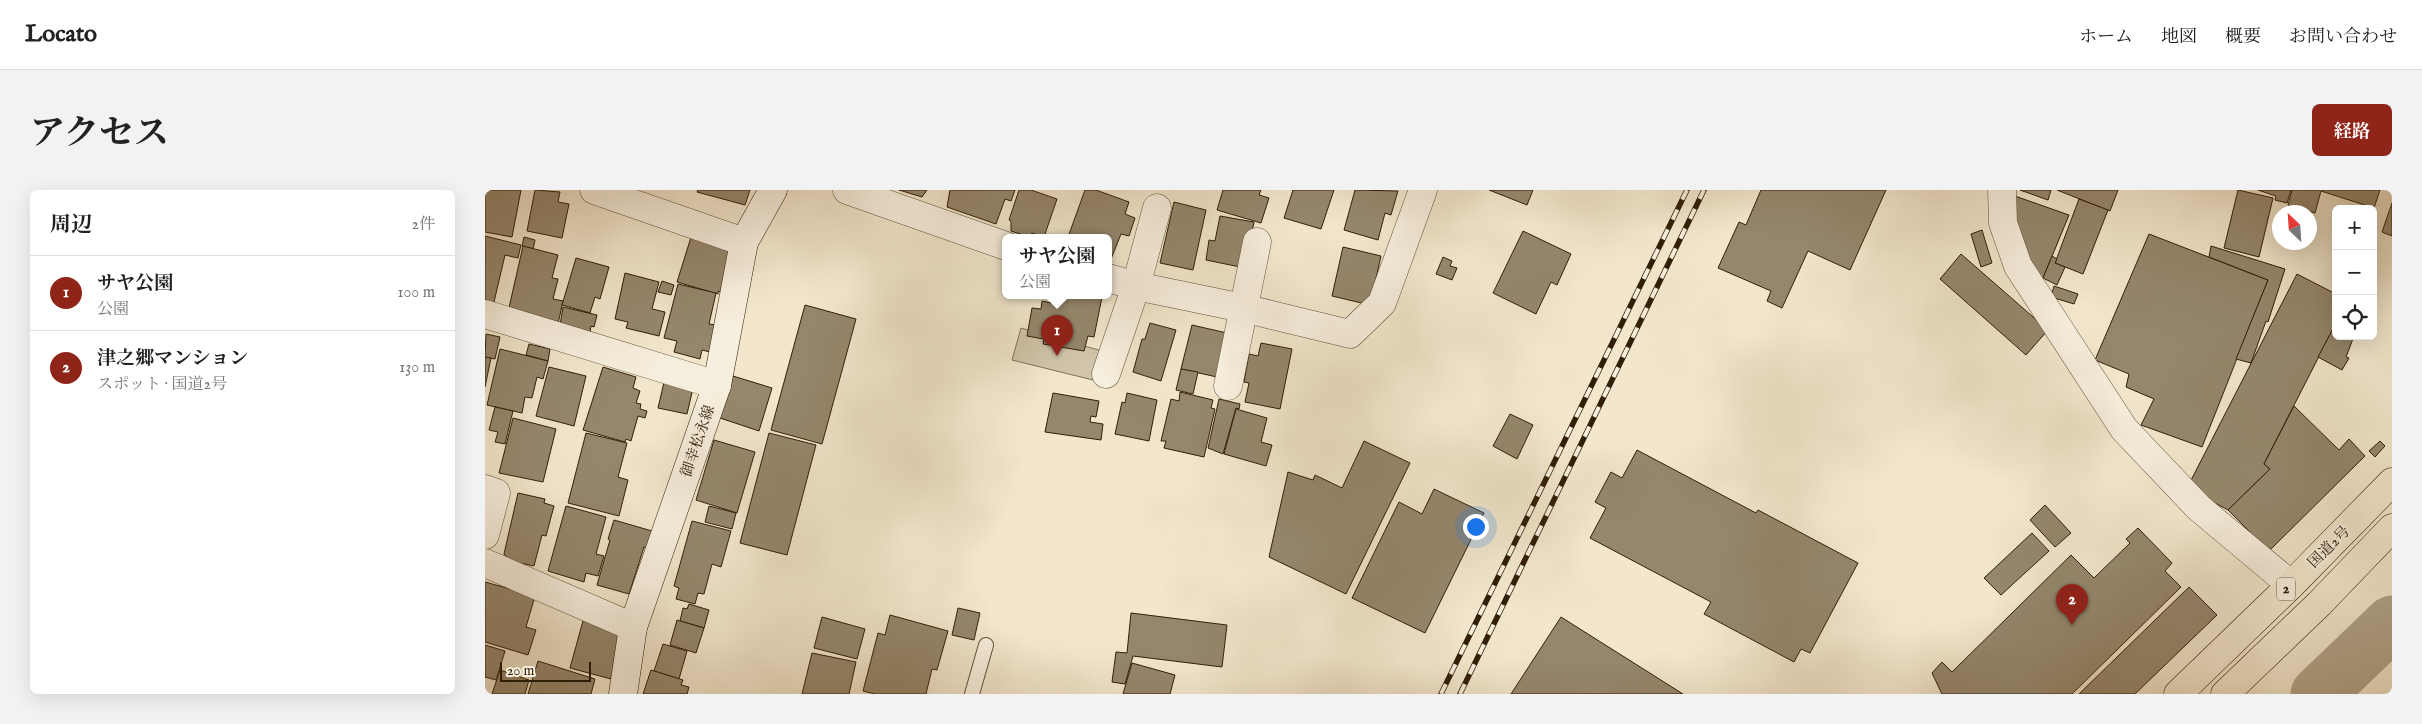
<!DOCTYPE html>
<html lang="ja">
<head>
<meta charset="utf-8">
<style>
	body { margin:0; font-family:"IM FELL English","Noto Serif JP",serif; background:#f2f2f2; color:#222 }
	.controls { position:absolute; right:15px; top:15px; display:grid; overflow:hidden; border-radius:8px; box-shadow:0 5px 20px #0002 }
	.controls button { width:45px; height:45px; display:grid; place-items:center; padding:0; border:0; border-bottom:1px solid #e0e0e0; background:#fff; color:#222; font:25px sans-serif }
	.compass { position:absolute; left:1787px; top:15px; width:45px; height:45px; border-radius:50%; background:#fff; box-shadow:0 5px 20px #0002; rotate:335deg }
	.scale { position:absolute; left:15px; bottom:12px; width:91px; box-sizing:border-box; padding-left:5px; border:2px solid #311e06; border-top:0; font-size:14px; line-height:18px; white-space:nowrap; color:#311e06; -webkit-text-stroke:4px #f7efde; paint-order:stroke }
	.you { position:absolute; left:990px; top:336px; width:18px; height:18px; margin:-12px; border:4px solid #fff; border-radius:50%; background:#1a73e8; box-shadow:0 0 0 8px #1a73e833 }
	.badge { display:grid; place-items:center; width:32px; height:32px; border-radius:50%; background:#8f2418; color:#fff; font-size:16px; font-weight:700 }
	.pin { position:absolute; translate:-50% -41px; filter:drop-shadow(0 1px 2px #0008) }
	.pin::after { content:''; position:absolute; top:26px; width:18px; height:15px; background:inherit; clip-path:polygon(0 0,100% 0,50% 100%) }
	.popup { position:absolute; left:517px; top:44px; width:110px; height:65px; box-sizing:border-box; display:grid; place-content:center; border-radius:8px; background:#fff; filter:drop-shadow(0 1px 4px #0005); font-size:16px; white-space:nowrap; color:#767676 }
	.popup b { font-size:19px; color:#222 }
	.popup::after { content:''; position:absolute; left:50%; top:100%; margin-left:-10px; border:10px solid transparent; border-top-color:#fff }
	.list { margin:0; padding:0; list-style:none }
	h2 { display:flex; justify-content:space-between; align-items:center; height:65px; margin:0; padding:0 20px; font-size:21px }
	h2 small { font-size:16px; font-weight:400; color:#767676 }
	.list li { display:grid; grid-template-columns:32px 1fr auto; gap:15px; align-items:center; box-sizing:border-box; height:75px; padding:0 20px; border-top:1px solid #e0e0e0 }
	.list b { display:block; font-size:19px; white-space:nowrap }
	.list p { margin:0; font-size:16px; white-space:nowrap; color:#767676 }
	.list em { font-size:16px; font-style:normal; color:#767676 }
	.icon { flex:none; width:28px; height:28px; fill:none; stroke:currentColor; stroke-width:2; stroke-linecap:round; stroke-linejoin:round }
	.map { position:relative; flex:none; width:1907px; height:504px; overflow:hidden; border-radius:8px }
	header { display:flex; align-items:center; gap:30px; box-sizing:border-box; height:70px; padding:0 25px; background:#fff; border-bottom:1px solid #e0e0e0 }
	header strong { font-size:24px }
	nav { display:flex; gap:28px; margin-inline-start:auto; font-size:18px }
	.intro { display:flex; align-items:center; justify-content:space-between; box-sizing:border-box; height:120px; padding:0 30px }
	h1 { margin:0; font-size:35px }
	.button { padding:12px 22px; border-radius:8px; background:#8f2418; color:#fff; font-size:18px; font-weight:700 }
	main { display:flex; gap:30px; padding:0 30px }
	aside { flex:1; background:#fff; border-radius:8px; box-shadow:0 5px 20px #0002 }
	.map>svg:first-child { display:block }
	.green { fill:#d1c5ab; stroke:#817258 }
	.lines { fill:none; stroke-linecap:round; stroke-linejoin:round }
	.river { stroke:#b0a389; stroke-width:55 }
	.building { fill:#95876d; stroke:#311e06 }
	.lane-casing { stroke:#615038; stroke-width:16 }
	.street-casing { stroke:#615038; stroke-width:29 }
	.secondary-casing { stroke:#311e06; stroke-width:29 }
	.highway-casing { stroke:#311e06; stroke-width:29 }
	.lane { stroke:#f7efde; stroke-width:14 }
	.street { stroke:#f7efde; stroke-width:28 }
	.secondary { stroke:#f7efde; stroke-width:28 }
	.highway { stroke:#f2e7cd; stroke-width:28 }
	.rail-casing { stroke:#311e06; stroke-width:5.5 }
	.rail { stroke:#f7efde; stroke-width:4; stroke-dasharray:11; stroke-linecap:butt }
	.labels { text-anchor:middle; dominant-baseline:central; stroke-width:4; stroke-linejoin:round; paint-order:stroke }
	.shield { fill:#f7efde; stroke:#6c5d47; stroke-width:1 }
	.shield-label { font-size:14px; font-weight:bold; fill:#311e06 }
	.street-label { font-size:15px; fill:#311e06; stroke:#f7efde }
</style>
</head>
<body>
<header>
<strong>Locato</strong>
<nav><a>ホーム</a><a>地図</a><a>概要</a><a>お問い合わせ</a></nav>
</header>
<div class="intro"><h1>アクセス</h1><a class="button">経路</a></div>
<main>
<aside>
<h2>周辺<small>2件</small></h2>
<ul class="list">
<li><span class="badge">1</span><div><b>サヤ公園</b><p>公園</p></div><em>100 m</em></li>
<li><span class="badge">2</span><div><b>津之郷マンション</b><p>スポット · 国道2号</p></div><em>130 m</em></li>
</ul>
</aside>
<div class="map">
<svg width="1907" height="504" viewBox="0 0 1907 504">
	<rect width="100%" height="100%" fill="#f2e7cd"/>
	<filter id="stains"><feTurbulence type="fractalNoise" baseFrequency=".004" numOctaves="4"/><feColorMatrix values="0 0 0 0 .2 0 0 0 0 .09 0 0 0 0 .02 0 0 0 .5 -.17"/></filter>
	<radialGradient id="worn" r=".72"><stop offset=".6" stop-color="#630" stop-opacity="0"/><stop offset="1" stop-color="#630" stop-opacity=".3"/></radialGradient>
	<path class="green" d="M536,138l81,23 -9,29 -81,-20z"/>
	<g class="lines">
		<path class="river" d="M1833,504l74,-71"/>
	</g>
	<g class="building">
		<path d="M0,0h36l-9,47 -27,-5z"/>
		<path d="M50,0l25,2 -2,10 11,2 -7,34 -35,-7z"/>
		<path d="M213,0h52l-5,15 -48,-13z"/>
		<path d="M414,0h28l-5,7z"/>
		<path d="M465,0h65l-4,11 -6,-2 -9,25 -49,-17z"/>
		<path d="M534,0h12l26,9 -13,38 -12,-4 -3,4 -18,-6v-10l-2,-1z"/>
		<path d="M600,0h11l33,12 -4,12 10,4 -6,18 -8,-2 -10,25 -3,-1v-21h-40z"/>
		<path d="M738,0h38l-2,5 10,3 -8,25 -44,-13z"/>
		<path d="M808,0h41l-13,39 -37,-11z"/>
		<path d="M870,0l43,1 -7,24 -6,-2 -7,27 -34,-10z"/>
		<path d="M1004,0h44l-6,15z"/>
		<path d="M1276,0h125l-36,80 -42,-19 -26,57 -15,-7 4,-10 -53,-23 21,-46 7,3z"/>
		<path d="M1535,0h31l-3,10z"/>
		<path d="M1572,0h61l-8,21z"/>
		<path d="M1753,0l35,8 -14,59 -35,-9z"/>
		<path d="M1773,0h33l-4,13 -12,-3 1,-4z"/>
		<path d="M1807,0h88l-6,18 -53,-17 -6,22 -27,-8z"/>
		<path d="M1527,5l57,20 -28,68 -12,-24 -12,-31z"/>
		<path d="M1594,9l29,11 -25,64 -28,-11z"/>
		<path d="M689,12l32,8 -13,60 -33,-7z"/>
		<path d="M1907,13v33l-10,-4z"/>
		<path d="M735,26l34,6 -9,46 -39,-8 3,-20 6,1z"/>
		<path d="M212,28l44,26 -15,50 -8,-3v3l-41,-12z"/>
		<path d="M1497,40l10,33 -11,4 -10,-33z"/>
		<path d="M1038,41l48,23 -14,31 -6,-3 -15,32 -43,-21z"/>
		<path d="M1664,44l119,46 -66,167 -61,-22 13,-26 -28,-12 3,-13 -34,-14z"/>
		<path d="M0,46l36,9 -3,13 -13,-3 -11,47 -9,-2z"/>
		<path d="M39,47l11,3 -2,9 -11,-3z"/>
		<path d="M38,56l35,9 -6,23 6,1 -5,20 10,2 -5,23 -50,-12z"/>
		<path d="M1726,56l74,23 -17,53 -2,-1 -15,42 -15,-4 32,-79 -59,-23z"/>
		<path d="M858,57l38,9 -11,49 -38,-9z"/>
		<path d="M1476,64l87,76 -22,25 -86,-76z"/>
		<path d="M1567,66l5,3 -2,4 10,4 -8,18 -14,-7z"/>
		<path d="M958,67l9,4 -2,5 7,2 -5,12 -16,-6z"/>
		<path d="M91,68l33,9 -9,32 -5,-2 -5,16 -28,-8z"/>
		<path d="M140,83l34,9 -7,27 13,3 -6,24 -33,-8 2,-6 -13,-3z"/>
		<path d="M1812,84l39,20v29l-72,141 6,5 -42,41 -41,-22z"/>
		<path d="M177,91l12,4 -3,10 -13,-3z"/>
		<path d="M193,94l38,9 -7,31 7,1 -6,27 -8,-2 -2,9 -26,-7 3,-11 -13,-3z"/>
		<path d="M1569,96l24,8 -4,10 -23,-7z"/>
		<path d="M568,105h35l14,2 -8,40 -6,-1 -4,15 -41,-7 1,-5 -17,-3 5,-28 9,1 1,-8 9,2z"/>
		<path d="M320,115l51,14 -34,125 -51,-14z"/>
		<path d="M78,117l34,8 -3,12 -3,-1 -1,6 -30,-7z"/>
		<path d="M665,133l26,7 -15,51 -28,-9 9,-33h3z"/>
		<path d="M1851,133v13h18l-8,21 3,1 -7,12 -24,-13z"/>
		<path d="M707,135l35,8 -10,44 -36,-8z"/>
		<path d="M1,144l14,3 -5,22 -10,-2z"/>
		<path d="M776,153l31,6 -12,60 -35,-7 4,-19 -5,-1 5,-28 9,2z"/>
		<path d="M44,154l21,5 -2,12 -22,-6z"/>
		<path d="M15,159l48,12 -5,18 -6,-2 -5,21 -7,-1 -3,16 -35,-8z"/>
		<path d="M0,167l6,1 -6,29z"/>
		<path d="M64,177l37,9 -12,50 -38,-10z"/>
		<path d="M118,177l33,10 -3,11 7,3 -4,12 5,1 -1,5 7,2 -2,7 -7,-2 -7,25 -5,-2 -1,3 -42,-12z"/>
		<path d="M696,179l17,3 -5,22 -17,-4z"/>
		<path d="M248,186l39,12 -13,43 -39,-13z"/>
		<path d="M180,188l29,6 -7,30 -29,-6z"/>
		<path d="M695,202l33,8 -2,8 4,1 -11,48 -40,-9 2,-7h-5l10,-42 8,2z"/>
		<path d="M568,203l46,8 -3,16 -5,-1 -1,6 13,2 -2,16 -56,-8z"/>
		<path d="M642,203l30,7 -8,41 -34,-7 7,-32 3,1z"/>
		<path d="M734,209l21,5 -1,5 -3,-1 -13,46 -15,-6z"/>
		<path d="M1809,216l45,44 10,-11 16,17 -96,95 -41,-41 42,-41 -6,-5z"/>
		<path d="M10,217l18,4 -8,33 -10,-2 3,-10 -9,-2z"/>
		<path d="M751,219l31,9 -6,24 11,3 -6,21 -42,-12z"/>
		<path d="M1025,224l23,11 -16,34 -24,-13z"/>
		<path d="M28,228l43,11 -13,53 -44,-9z"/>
		<path d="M101,243l41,10 -9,34 10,3 -9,36 -51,-13z"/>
		<path d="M284,243l47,12 -29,110 -47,-12z"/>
		<path d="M229,250l41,12 -18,61 -41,-13z"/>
		<path d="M879,251l46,22 -64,131 -77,-37 19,-85 25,8 2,-5 27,13z"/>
		<path d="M1895,251l5,5 -10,11 -6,-6z"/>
		<path d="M1152,260l119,63 2,-3 100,53 -48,90 -9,-4 -7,13 -90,-48 7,-12 -121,-64 16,-30 -11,-6 16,-30 11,6z"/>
		<path d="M949,299l50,24 -59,120 -73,-35 47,-96 23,12z"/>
		<path d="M33,303l27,6 -1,4 10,3 -8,30 -4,-1 -8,31 -24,-5 -6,-7z"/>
		<path d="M1560,315l26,28 -16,14 -25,-27z"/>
		<path d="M81,316l40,11 -10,37 8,2 -6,20 -12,-3 -2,9 -36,-11z"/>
		<path d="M224,316l27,7 -4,16 -27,-7z"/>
		<path d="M129,330l45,13 -6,17 -9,-3 -15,47 -32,-9 13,-45 -2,-1z"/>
		<path d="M207,331l39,10 -10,36 -9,-3 -8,30 -6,-1 -3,11 -19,-5 3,-11 -5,-2z"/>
		<path d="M1653,338l34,35 -7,8 16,16 -109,107h-130l-10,-21 10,-11 10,10 119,-117 23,23 36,-35 -4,-4z"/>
		<path d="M1547,343l17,18 -48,44 -17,-17z"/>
		<path d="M0,392l50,14 -9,31 10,3 -8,25 -43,-13z"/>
		<path d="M1704,397l28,28 -82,79h-56z"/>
		<path d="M204,414l20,6 -5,18 -24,-7 3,-13 4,1z"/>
		<path d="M473,418l22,5 -6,27 -22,-5z"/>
		<path d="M101,420l38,23 -13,46 -41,-11z"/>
		<path d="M646,423l96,12 -5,42 -89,-11 -8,28 -13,-2 4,-30 11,1z"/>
		<path d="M405,425l58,16 -11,39 -5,-1 -6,25h-51l-12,-3 15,-58 7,2z"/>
		<path d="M337,427l43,12 -8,30 -43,-11z"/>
		<path d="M1076,427l122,77h-172z"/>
		<path d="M192,430l27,8 -8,25 -26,-8z"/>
		<path d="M178,454l24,7 -8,28 -25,-8z"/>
		<path d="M0,455l20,6 -9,29 -11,-3z"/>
		<path d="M327,463l44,9 -7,32h-47z"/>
		<path d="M53,471l57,18 -4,15h-63z"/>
		<path d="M647,473l43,12 -5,19h-47z"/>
		<path d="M15,480l29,10 -4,14h-33z"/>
		<path d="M166,480l32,10 -2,5 8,2 -2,7h-44z"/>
	</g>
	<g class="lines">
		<defs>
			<path id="lane" d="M487,504l14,-49"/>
			<g id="street">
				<path d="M109,0l150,52"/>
				<path d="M362,0l159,56"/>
				<path d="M1517,0l1,33 15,43 106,163 75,79 92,77"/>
				<path d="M623,88l28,8 107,22 107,26 32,-31 41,-113"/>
				<path d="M0,124l232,71"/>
				<path d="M621,184l30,-88 21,-78"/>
				<path d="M743,196l29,-144"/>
				<path d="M0,299l11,4 -11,42"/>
				<path d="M0,373l148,64"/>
			</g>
			<path id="secondary" d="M138,504l10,-67 84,-242 27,-143 29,-52"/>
			<g id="highway">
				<path d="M1693,504l113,-109 101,-103"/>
				<path d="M1740,504l94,-90 73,-76"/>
			</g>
		</defs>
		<use href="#lane" class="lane-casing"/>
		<use href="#street" class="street-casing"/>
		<use href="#secondary" class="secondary-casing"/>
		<use href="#highway" class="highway-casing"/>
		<use href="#lane" class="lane"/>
		<use href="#street" class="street"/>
		<use href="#secondary" class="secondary"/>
		<use href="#highway" class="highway"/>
		<defs>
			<g id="rail">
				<path d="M956,504l246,-504"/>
				<path d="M975,504l244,-504"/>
			</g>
		</defs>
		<use href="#rail" class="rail-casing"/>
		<use href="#rail" class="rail"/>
	</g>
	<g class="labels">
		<rect class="shield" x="1792" y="387.5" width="18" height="23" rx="4"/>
		<g class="shield-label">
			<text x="1801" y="399">2</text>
		</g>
		<g class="street-label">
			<text transform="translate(213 251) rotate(-71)">御幸松永線</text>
			<text transform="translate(1844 357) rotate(-45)">国道2号</text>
		</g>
	</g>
	<rect width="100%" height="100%" filter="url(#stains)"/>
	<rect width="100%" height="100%" fill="url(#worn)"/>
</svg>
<div class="controls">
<button>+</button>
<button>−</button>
<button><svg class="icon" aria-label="locate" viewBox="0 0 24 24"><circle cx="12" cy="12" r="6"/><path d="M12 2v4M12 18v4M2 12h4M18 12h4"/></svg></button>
</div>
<svg class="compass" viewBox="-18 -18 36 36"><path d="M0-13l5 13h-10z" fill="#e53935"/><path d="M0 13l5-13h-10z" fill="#767676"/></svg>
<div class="scale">20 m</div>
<div class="you"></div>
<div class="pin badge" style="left:572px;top:166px">1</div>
<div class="popup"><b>サヤ公園</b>公園</div>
<div class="pin badge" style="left:1587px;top:435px">2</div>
</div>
</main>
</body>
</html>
